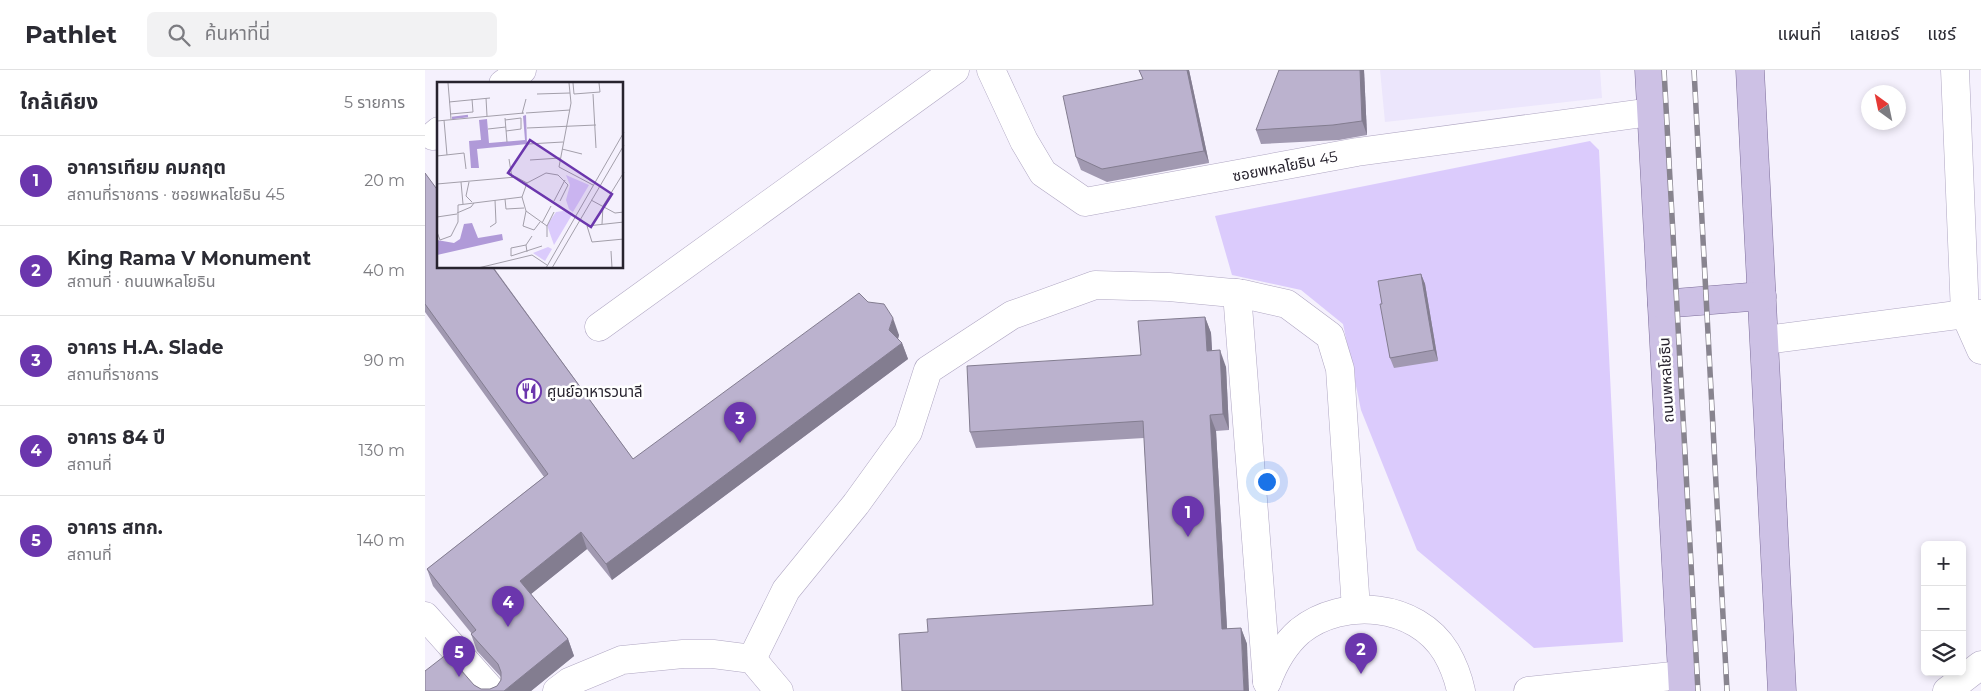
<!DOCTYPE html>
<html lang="th">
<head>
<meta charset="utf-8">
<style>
	body { margin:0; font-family:Montserrat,"Noto Sans Thai",sans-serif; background:#f2f2f3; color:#2b2b33 }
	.controls { position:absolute; right:15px; bottom:15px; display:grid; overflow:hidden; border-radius:8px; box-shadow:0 2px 8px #0003 }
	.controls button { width:45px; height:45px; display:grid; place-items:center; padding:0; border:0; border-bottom:1px solid #e1e1e2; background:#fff; color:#2b2b33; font:25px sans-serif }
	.compass { position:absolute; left:1436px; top:15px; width:45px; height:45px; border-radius:50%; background:#fff; box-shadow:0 2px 8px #0003; rotate:327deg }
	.you { position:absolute; left:841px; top:411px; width:18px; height:18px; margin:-12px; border:4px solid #fff; border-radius:50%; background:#1a73e8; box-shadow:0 0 0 8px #1a73e833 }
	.badge { display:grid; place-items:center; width:32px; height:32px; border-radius:50%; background:#6b36ad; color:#fff; font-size:16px; font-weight:700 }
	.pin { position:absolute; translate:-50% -41px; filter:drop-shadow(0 1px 2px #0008) }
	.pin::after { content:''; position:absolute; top:26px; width:18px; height:15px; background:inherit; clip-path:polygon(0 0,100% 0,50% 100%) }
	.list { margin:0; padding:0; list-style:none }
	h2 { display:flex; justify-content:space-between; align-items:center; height:65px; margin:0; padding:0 20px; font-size:21px }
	h2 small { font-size:16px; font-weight:400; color:#7c7c81 }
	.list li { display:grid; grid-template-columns:32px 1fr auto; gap:15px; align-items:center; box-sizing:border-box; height:90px; padding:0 20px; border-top:1px solid #e1e1e2 }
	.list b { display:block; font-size:19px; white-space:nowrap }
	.list p { margin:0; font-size:16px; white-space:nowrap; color:#7c7c81 }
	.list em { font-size:16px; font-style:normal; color:#7c7c81 }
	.icon { flex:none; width:28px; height:28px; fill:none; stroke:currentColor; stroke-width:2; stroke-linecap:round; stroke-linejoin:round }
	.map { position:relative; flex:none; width:1556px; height:621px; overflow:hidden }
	header { display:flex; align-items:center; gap:30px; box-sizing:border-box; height:70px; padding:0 25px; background:#fff; border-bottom:1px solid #e1e1e2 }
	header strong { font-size:24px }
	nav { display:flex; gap:28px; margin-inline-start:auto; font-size:18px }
	.search { width:350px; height:45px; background:#f2f2f3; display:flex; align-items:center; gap:12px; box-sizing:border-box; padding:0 18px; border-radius:8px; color:#7c7c81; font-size:19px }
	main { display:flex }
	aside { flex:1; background:#fff }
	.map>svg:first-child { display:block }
	.built { fill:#ece6fc }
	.green { fill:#dbcbfc }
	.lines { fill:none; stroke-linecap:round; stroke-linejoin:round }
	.minor-casing { stroke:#afa6c2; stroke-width:29 }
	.major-casing { stroke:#7d6e9a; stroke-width:29 }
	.minor { stroke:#fff; stroke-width:28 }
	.major { stroke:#cdc1e5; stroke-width:28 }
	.rail-casing { stroke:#88848f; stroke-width:5.5 }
	.rail { stroke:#fff; stroke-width:4; stroke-dasharray:11; stroke-linecap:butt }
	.wall { fill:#a199b1 }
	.shaded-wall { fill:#837d90 }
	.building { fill:#bbb2ce; stroke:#837d90 }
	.labels { text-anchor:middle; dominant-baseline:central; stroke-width:5; stroke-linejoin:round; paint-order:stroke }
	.street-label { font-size:15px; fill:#27232e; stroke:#fff }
	.poi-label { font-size:15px; fill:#27232e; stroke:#fff; text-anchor:start }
	.inset-river { fill:none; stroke:#b09ad8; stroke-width:2.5 }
	.inset-road { fill:none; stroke:#a39faa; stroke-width:1 }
	.view { fill:#6b36ad; fill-opacity:0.15; stroke:#6b36ad; stroke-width:2.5 }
	.inset-edge { fill:none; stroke:#27232e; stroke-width:2.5 }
</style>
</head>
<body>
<header>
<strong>Pathlet</strong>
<div class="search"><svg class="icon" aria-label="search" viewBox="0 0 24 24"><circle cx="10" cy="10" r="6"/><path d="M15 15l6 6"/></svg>ค้นหาที่นี่</div>
<nav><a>แผนที่</a><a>เลเยอร์</a><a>แชร์</a></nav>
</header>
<main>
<aside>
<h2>ใกล้เคียง<small>5 รายการ</small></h2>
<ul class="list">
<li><span class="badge">1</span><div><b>อาคารเทียม คมกฤต</b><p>สถานที่ราชการ · ซอยพหลโยธิน 45</p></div><em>20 m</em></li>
<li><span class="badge">2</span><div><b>King Rama V Monument</b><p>สถานที่ · ถนนพหลโยธิน</p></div><em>40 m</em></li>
<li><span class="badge">3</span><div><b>อาคาร H.A. Slade</b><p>สถานที่ราชการ</p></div><em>90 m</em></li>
<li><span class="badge">4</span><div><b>อาคาร 84 ปี</b><p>สถานที่</p></div><em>130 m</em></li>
<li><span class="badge">5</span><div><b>อาคาร สทก.</b><p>สถานที่</p></div><em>140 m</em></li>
</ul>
</aside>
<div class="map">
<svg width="1556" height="621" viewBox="0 0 1556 621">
	<rect width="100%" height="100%" fill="#f5f1fd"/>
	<path class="built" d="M955,0h220l2,28 -217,24z"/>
	<path class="green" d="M1165,71l9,9 24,492 -89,6 -117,-98 -56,-140 -18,-86 -42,-34 -69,-15 -17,-59z"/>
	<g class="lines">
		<defs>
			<g id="minor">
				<path d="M566,0l33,71 19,32 42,29 272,-50 294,-40"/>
				<path d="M1530,0l10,244 16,36"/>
				<path d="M78,14l19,-14"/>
				<path d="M8,66l6,-5"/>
				<path d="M812,223l30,388"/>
				<path d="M174,257l356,-257"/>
				<path d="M1340,270l200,-26h16"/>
				<path d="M0,546l67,75"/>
				<path d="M327,589l34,-69 70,-86 52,-72 20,-62 84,-55 83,-30 74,2 74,7 44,10 43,32 10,33 16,240"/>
				<path d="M842,612c7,-19 18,-38 33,-51 43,-34 116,-28 146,21 7,12 12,25 15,39"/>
				<path d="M132,621l12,-9 53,-22 61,-6h30l39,5 27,32"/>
				<path d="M1103,621l154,-16"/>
				<path d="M1522,621l34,-26"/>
			</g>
			<g id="major">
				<path d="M1224,0l34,621"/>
				<path d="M1325,0l32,621"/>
				<path d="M1237,234l100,-8"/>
			</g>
		</defs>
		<use href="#minor" class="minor-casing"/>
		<use href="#major" class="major-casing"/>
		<use href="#minor" class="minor"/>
		<use href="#major" class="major"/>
		<defs>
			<g id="rail">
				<path d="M1239,0l34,621"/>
				<path d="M1269,0l33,621"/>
			</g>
		</defs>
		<use href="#rail" class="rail-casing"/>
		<use href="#rail" class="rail"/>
	</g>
	<g class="wall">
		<path d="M714,0h50l20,93 -102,19 -26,-12 -5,-13 67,-78z"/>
		<path d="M939,0l3,65 -28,5 -78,4 -5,-14z"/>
		<path d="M0,103l208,286 235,-157 31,33 -1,4 4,4 6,16 -296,221 -25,-31 -56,45 37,45 6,17 -43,35h-106l49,-6 7,4h9l7,-3 4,-6v-3l-24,-26 -6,-17h1l-39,-48 -6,-17 117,-92 -119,-165z"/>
		<path d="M996,204l4,10 13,77 -44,7 -4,-10 -8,-54z"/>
		<path d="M780,247l6,16 1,18 14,16 3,63 -13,1 11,198 14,-1 6,16 -319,-12 225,-27 -9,-167 -168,10 -6,-16 171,-77z"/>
	</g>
	<g class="shaded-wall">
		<path d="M762,0h2l20,93 -5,-12z"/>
		<path d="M935,0h4l3,65 -5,-14z"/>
		<path d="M996,204l4,10 13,77 -4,-11z"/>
		<path d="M780,247l6,16 2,35 -6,-17z"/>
		<path d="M468,248l6,17 -3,11 -7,-16z"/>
		<path d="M477,273l6,16 -296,221 -6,-16z"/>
		<path d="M795,280l6,17 3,63 -6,-16z"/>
		<path d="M785,345l6,16 12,215 -6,-17z"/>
		<path d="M156,462l6,17 -61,49 -6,-17z"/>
		<path d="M816,558l6,16 2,47h-5z"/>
		<path d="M143,569l6,17 -43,35h-27z"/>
	</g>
	<g class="building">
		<path d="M714,0h48l17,81 -102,18 -26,-12 -13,-61 80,-17z"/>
		<path d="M854,0h81l2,51 -29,4 -77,5z"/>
		<path d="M0,103l14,19v76h54l140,191 226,-166 9,9 16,2 9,14 -4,12 13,13 -296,221 -25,-32 -61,49 48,58 -64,52h-79v-20l22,-17 27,31 7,4h9l7,-3 4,-6v-8l-3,-8 -27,-30 5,-4 -49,-61 121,-95 -123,-170z"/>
		<path d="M996,204l13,76 -44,8 -10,-54h2l-4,-23z"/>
		<path d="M780,247l2,34 13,-1 3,64 -13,1 12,214 19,-1 3,63h-342l-3,-57 29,-2 -1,-13 226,-14 -10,-184 -173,11 -3,-66 174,-11 -3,-34z"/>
	</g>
	<defs>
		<symbol id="restaurant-ring" viewBox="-11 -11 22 22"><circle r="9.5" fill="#fff" stroke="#6b36ad" stroke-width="1.5"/><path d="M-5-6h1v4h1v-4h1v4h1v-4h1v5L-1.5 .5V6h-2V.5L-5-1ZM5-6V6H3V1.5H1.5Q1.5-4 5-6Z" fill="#6b36ad"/></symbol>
	</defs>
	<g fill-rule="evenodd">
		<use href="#restaurant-ring" x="90" y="307" width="28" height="28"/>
	</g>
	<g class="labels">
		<g class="street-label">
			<text transform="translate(860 96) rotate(-11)">ซอยพหลโยธิน 45</text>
			<text transform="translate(1241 310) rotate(-93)">ถนนพหลโยธิน</text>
		</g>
		<g class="poi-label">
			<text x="122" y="321">ศูนย์อาหารวนาลี</text>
		</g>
	</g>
	<g transform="translate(12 12)">
		<rect width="186" height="186" fill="#f5f1fd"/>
		<path d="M129,93l23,10 -16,27 -4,-3 -3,-9 4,-15zM126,129l10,2 -19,32 -7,-20 9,-13zM111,165l4,2 -7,12 -12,-8z" fill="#dbcbfc"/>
		<path d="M89,33l1,29 -50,5 2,19h-8l-2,-27 12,-1 -2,-20 8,-1 2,24 36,-3 -2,-24zM35,141l6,15 24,-4 1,6 -66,15v-15l17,3 6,-4 4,-15z" fill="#b09ad8"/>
		<path class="inset-river" d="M15,36l16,-2"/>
		<path class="inset-road" d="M11,1l3,36M132,1l2,20 -12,64 34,18M136,1l1,11 26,-2 -1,-9M100,12l33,-1M156,12l3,54M49,16l1,18M12,20l41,-4M89,31l44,-3M13,32l23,-2 -1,-13M85,32l4,-15M68,36l2,24M7,38l3,35M68,38l16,-2v11l-15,2M0,39l87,-8M90,46l69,-3M51,47l18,-2M91,62l35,-2M125,67l20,5M0,74l27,-3 2,16M72,77l3,19M93,78l30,-2M24,100l2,22M32,100l-3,14 6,6M90,101l19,-10 12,2 10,10 -8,16M0,102l79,-7 11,6M85,115l4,14 21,15M68,117l1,10 18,-1M154,118l24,13 9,-1M117,119l11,-21M89,129l-3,15 11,4 6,-8M20,131l14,-6 3,-4M0,135l20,-3M187,140l-37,4 5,16 32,-3M105,141l9,-17M165,142l1,-18 21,-34M53,145l6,-4 -1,-23M0,150l3,8 11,-4 7,-14v-17l64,-8 5,-14M110,155v-11l7,-14M89,163l-15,3v8l31,-10M174,169l1,17M90,170l-1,-7 6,-9M41,186l54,-13 15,10M109,186l78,-136M115,186l72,-123"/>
		<path class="view" d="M93,58l82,54 -21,33 -83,-54z"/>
		<rect width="186" height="186" class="inset-edge"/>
	</g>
</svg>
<div class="controls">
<button>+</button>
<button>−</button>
<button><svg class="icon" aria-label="layers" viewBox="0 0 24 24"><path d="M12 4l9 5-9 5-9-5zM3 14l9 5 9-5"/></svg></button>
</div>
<svg class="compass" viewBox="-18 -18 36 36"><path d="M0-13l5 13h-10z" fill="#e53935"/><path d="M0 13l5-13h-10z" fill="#7c7c81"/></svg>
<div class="you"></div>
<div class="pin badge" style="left:763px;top:467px">1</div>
<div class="pin badge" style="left:936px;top:604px">2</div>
<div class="pin badge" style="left:315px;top:373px">3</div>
<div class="pin badge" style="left:83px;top:557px">4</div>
<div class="pin badge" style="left:34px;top:607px">5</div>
</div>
</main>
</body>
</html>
